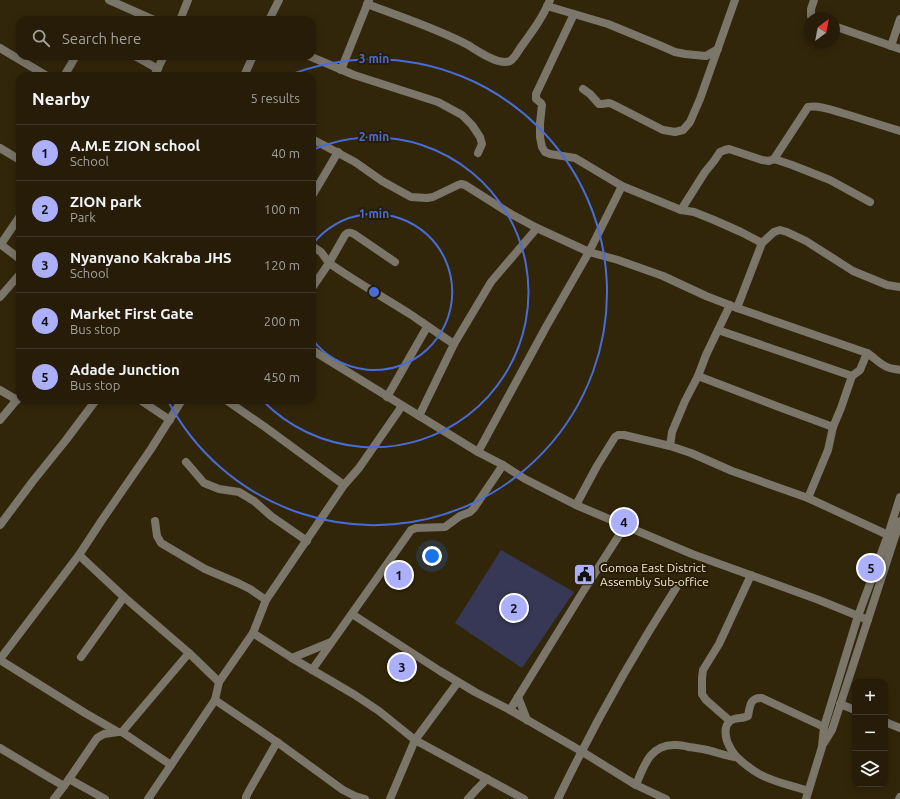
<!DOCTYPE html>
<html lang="en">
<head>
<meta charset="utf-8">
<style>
	body { margin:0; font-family:Ubuntu,sans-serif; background:#322916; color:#f1f3f6 }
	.controls { position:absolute; right:12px; bottom:12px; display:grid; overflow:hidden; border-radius:8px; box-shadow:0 2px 10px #0003 }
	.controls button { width:36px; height:36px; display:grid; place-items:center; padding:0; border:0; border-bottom:1px solid #423a29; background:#261c08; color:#f1f3f6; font:20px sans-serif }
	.compass { position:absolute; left:804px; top:12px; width:36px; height:36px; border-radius:50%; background:#261c08; box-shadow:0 2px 10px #0003; rotate:32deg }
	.you { position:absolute; left:432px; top:556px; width:14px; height:14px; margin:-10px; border:3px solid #fff; border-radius:50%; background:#1a73e8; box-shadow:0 0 0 6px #1a73e833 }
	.badge { display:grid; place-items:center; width:26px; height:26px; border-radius:50%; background:#acaffb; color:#111; font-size:13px; font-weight:700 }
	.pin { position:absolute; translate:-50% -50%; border:2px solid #fff; box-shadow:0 1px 4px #0006 }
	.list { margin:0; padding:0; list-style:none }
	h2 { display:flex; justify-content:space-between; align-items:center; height:52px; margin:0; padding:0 16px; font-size:17px }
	h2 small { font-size:13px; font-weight:400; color:#a4a19c }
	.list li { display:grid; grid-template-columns:26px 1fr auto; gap:12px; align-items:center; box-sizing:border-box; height:56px; padding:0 16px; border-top:1px solid #423a29 }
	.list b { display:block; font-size:15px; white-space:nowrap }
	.list p { margin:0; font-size:13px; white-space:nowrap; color:#a4a19c }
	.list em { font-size:13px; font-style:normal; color:#a4a19c }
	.icon { flex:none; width:22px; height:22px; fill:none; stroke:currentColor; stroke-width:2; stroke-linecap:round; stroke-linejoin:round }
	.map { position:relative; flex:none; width:900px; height:799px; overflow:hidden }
	.search { position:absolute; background:#261c08; box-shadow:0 2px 10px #0003; left:16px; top:16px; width:300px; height:44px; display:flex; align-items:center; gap:10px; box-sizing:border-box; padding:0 14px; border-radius:12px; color:#a4a19c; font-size:15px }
	.panel { position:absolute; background:#261c08; box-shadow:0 2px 10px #0003; left:16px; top:72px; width:300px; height:332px; border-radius:12px }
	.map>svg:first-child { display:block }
	.green { fill:#373856 }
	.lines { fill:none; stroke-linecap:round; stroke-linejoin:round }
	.minor { stroke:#7c7569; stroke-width:8 }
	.tertiary { stroke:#7c7569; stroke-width:8 }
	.ring { fill:none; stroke:#486dd8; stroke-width:2 }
	.labels { text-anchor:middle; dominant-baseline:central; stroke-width:4; stroke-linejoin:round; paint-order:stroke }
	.poi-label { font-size:12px; fill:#f2eada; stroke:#281c02; text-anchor:start }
	.centre { fill:#486dd8; stroke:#281c02; stroke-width:2 }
	.ring-label { font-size:12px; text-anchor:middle; font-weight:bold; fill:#486dd8; stroke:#281c02; stroke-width:4; stroke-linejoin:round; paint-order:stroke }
</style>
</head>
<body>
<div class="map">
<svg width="900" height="799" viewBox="0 0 900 799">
	<rect width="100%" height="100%" fill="#32260a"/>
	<path class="green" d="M501,550l73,42 -52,76 -67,-45z"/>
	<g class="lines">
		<g class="minor">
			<path d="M109,0l45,20"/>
			<path d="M367,4c34,13 69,24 101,41 10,6 31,21 42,16 5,-3 8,-10 11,-14 11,-15 22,-30 29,-47"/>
			<path d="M547,6l61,18 51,21 16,7 10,2 21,2 12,-7"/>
			<path d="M574,14l-38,80v5l5,4 1,2 -2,18v14l2,10 3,5 5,2 25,4 47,28 59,24 13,2 20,8 27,12 21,11 12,-11 6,-2 7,2 19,9 47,30 34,14 13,2"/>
			<path d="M814,18l-3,-2v-7l3,-9"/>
			<path d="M180,20l8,-20"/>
			<path d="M269,20l10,-20"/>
			<path d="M834,26l66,23"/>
			<path d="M891,46l9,-27"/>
			<path d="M0,48l47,28"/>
			<path d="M135,56l23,13"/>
			<path d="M309,56l45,19 84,27 24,13 10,10 8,12 2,7 -4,9"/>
			<path d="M341,70l28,-70"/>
			<path d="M64,76l12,-20"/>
			<path d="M154,76l10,-20"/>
			<path d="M244,76l9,-20"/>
			<path d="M583,89l7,5 9,10h3l7,-1 3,1 51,26 12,2 8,-2 7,-8 10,-23 35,-99"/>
			<path d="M312,139l43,23 27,19 29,16 16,1 6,-1 25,-12 3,-1 4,1 46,29 26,14 52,24 29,8 45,16 43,20 31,12 130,45c7,4 12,11 20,14 4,2 8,2 13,3"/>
			<path d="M774,159l34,-52c11,-2 24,3 34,6 20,6 39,12 58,18"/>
			<path d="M312,196l26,-44"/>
			<path d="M681,210l24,-38 9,-11 6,-9 5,-2 4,-1 33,11 7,1 5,-2 18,6 38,15 40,22"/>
			<path d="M0,244l20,15"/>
			<path d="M1,244l19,-28"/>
			<path d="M312,246l9,6 8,11 -17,25"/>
			<path d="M395,262l-41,-28c-4,-2 -6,-2 -9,1l-16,28c27,19 56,35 84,53 13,9 27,19 41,28"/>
			<path d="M0,297l20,-23"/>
			<path d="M730,305l-24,50 -8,21 -13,25 -13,31 -2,14 21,7 41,18 76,27 80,37"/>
			<path d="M737,308l25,-65"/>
			<path d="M718,330l134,46"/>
			<path d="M698,376l81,31 54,20"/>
			<path d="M0,390l17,10"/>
			<path d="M387,397l40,-70"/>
			<path d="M140,400l30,20"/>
			<path d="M226,400l39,27 79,58"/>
			<path d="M419,416l35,-72 37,-62 46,-54"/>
			<path d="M0,420l20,-24"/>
			<path d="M478,452l68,-125 43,-75 33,-66"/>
			<path d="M186,462l18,21 15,6 20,3 15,9 17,15 36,25"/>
			<path d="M808,498l20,-48 5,-23 8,-19 11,-32 8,-6 7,-17"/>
			<path d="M576,505l21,-39 18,-29 3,-2h6l46,11"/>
			<path d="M155,521l2,15 4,7 44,26 33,14 12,6 16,11"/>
			<path d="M0,525l33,-44 33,-41 30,-40"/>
			<path d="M79,555l45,42 65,56 30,29"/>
			<path d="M352,614l88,57 35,21 35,18 71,41 55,34 30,14"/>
			<path d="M253,633l39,25 63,37 24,16 36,29 109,59"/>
			<path d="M81,657l43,-60"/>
			<path d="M292,658l39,-16"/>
			<path d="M0,659l79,-104 23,-35 49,-71 31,-49"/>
			<path d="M0,660l85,53 33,19h4l49,33"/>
			<path d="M312,670l99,-140 5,-2 29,-1 15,-11 10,-4 4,-4 29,-43"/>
			<path d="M518,697l9,23"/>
			<path d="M215,700l62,42 66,48 12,6 10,3"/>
			<path d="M840,704l15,6"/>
			<path d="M510,710l74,-120 41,-64"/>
			<path d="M730,721l-24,-21 -4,-6v-16l1,-8 16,-26 32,-69"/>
			<path d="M885,722l15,6"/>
			<path d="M122,732l67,-79"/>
			<path d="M0,748l50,30 14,8 5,-7 36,20"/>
			<path d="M69,779l28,-41 7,-4 14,-2"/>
			<path d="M636,785c8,-20 15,-42 41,-40 4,0 8,1 12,2 7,1 15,2 22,4 8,2 15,5 24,6"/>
			<path d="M808,791c-17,-6 -37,-9 -52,-19 -4,-2 -7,-5 -10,-7 -10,-8 -14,-12 -19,-24 -2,-7 -3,-15 3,-20 5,-4 13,-2 18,-5 2,-10 2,-19 14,-18l62,29"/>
			<path d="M54,799l10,-13"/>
			<path d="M148,799l67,-99 4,-18 34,-49 13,-33 78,-115 15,-17 43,-62"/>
			<path d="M246,799v-2l3,-6 28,-49"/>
			<path d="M390,799l25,-59 43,-58"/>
			<path d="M468,799l8,-9 11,-11"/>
			<path d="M558,799c35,-73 75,-144 118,-211"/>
			<path d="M899,799l1,-2"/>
		</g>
		<g class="tertiary">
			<path d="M0,148l20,12"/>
			<path d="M312,350l166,102 25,13 22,14 51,26 116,49 127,46 49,20"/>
			<path d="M824,743l8,-13 68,-209"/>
			<path d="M806,799l16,-52 2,-20 34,-111 30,-81 12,-38"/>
		</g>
	</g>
	<g class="ring">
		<path d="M312 245A78 78 0 1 1 312 339"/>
		<path d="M312 150A155 155 0 1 1 263 401"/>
		<path d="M287 76A233 233 0 1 1 168 401"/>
	</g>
	<defs>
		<symbol id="civic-square" viewBox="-11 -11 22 22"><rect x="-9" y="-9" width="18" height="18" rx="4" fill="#acaffb" stroke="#281c02"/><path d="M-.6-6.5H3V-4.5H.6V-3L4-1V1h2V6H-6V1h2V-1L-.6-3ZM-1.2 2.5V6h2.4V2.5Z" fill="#111"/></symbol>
	</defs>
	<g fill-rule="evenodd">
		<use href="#civic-square" x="572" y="562" width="25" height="25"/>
	</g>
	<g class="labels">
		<g class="poi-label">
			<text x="600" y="567">Gomoa East District<tspan x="600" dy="14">Assembly Sub-office</tspan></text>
		</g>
	</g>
	<circle cx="374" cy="292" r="6" class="centre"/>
	<g class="ring-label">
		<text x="374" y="63">3 min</text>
		<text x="374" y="141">2 min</text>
		<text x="374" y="218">1 min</text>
	</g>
</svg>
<div class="controls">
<button>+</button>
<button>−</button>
<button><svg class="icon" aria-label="layers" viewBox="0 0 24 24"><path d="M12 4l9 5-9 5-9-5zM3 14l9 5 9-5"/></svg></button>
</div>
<svg class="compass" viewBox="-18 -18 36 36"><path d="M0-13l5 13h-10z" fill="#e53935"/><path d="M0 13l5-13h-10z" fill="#a4a19c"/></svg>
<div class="you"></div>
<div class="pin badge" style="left:399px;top:575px">1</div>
<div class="pin badge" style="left:514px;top:608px">2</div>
<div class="pin badge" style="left:402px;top:667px">3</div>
<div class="pin badge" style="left:624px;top:522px">4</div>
<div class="pin badge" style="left:871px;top:568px">5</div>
<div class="search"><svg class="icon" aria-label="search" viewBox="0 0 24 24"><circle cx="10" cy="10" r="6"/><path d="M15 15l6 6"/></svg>Search here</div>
<section class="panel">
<h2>Nearby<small>5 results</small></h2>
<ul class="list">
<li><span class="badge">1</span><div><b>A.M.E ZION school</b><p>School</p></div><em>40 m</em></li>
<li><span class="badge">2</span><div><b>ZION park</b><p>Park</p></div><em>100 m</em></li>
<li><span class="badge">3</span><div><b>Nyanyano Kakraba JHS</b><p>School</p></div><em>120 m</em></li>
<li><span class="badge">4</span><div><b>Market First Gate</b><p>Bus stop</p></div><em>200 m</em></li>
<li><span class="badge">5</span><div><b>Adade Junction</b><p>Bus stop</p></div><em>450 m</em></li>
</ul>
</section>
</div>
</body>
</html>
